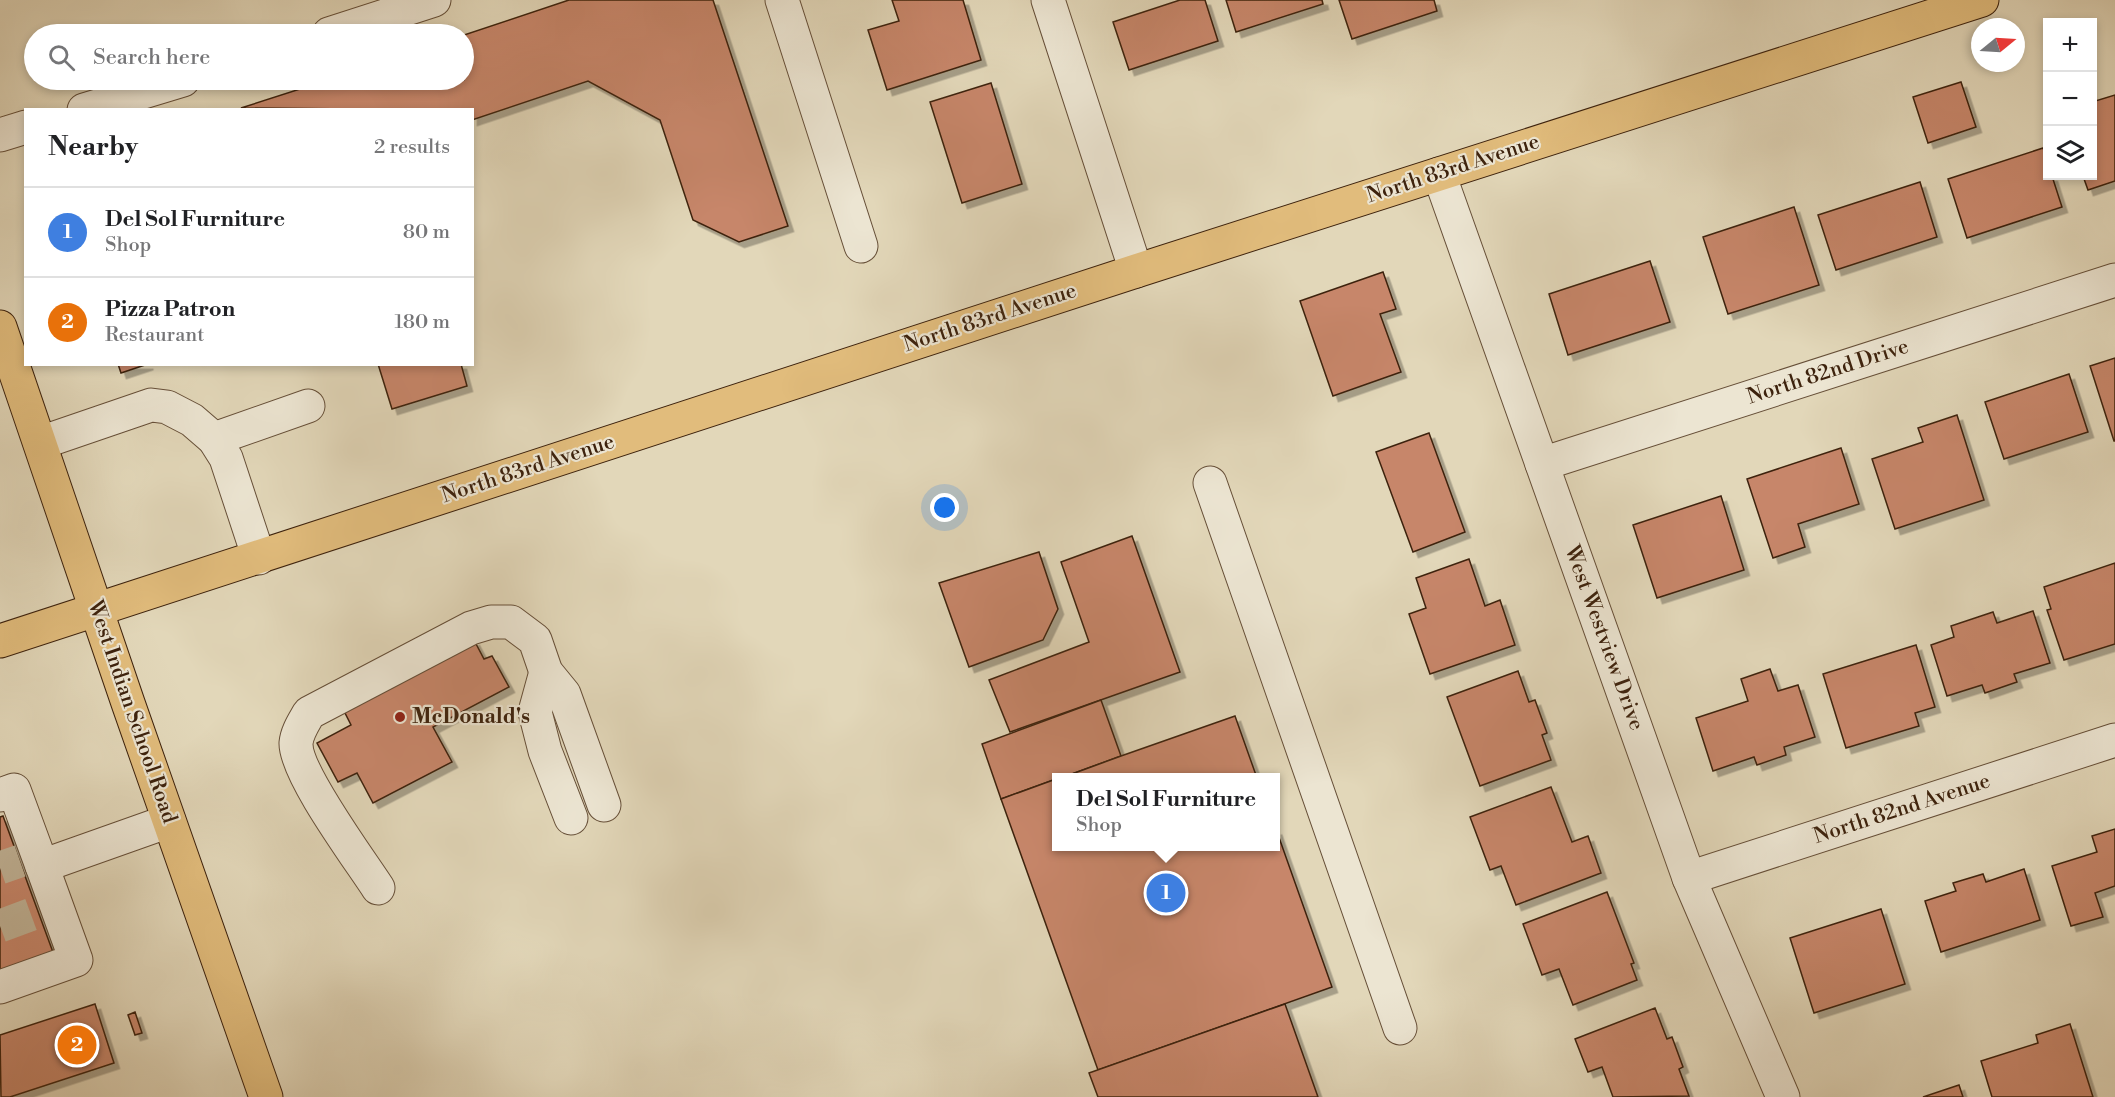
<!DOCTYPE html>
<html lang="en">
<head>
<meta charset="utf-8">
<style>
	body { margin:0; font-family:"Libre Bodoni",serif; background:#f6f6f6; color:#202124 }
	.controls { position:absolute; right:18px; top:18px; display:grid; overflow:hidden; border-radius:0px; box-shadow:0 3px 9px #0003 }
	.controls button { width:54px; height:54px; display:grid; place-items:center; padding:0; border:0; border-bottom:2px solid #e0e0e0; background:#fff; color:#202124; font:30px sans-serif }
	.compass { position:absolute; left:1971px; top:18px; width:54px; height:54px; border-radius:50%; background:#fff; box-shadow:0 3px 9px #0003; rotate:72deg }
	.you { position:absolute; left:945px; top:508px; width:21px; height:21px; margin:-15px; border:4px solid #fff; border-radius:50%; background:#1a73e8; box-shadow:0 0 0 9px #1a73e833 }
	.badge { display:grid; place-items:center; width:39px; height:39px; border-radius:50%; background:#8f2418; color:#fff; font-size:20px; font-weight:700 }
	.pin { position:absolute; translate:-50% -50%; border:3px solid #fff; box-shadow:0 2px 6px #0006 }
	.popup { position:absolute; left:1052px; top:773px; width:228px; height:78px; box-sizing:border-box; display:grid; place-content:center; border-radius:0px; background:#fff; filter:drop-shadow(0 2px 4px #0005); font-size:20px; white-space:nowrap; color:#757577 }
	.popup b { font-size:22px; color:#202124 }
	.popup::after { content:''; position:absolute; left:50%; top:100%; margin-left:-12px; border:12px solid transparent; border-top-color:#fff }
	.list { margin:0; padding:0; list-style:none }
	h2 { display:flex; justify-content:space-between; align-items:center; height:78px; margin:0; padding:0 24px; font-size:26px }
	h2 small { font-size:20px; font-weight:400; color:#757577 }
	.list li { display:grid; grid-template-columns:39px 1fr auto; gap:18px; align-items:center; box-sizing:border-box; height:90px; padding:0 24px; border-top:2px solid #e0e0e0 }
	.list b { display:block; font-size:22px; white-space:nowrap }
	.list p { margin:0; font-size:20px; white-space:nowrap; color:#757577 }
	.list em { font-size:20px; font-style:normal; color:#757577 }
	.icon { flex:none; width:33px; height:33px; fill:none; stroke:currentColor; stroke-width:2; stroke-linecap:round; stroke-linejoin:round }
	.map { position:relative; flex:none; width:2115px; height:1097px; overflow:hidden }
	.search { position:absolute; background:#fff; box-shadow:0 3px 9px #0003; left:24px; top:24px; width:450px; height:66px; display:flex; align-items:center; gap:15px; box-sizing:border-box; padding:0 21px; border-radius:33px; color:#757577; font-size:22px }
	.panel { position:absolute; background:#fff; box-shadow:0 3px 9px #0003; left:24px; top:108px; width:450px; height:258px; border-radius:0px }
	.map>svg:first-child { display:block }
	.building { fill:#c7866a; stroke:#3d220d; stroke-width:1.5; filter:url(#shadow) }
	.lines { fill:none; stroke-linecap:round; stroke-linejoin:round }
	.minor-tunnel { stroke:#c1b397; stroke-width:33; stroke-dasharray:33 16; stroke-linecap:butt }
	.minor-casing { stroke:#664f38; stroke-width:35 }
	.major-casing { stroke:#3d220d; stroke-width:35 }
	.minor { stroke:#ece5d2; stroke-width:33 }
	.major { stroke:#e1bc7c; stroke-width:33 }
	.poi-dot { fill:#8f2418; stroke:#ece5d2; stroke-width:2 }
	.labels { text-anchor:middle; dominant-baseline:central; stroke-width:4.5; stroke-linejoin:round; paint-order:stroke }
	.street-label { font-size:21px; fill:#3d220d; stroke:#ece5d2 }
	.poi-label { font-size:21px; font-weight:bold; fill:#3d220d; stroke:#ece5d2; text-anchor:start }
</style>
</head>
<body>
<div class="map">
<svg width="2115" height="1097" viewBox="0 0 2115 1097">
	<defs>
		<filter id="shadow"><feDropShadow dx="5.5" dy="5.5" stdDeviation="0" flood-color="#0004"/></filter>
	</defs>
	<rect width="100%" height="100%" fill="#e2d7b9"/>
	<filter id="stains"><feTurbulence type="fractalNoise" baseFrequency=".00333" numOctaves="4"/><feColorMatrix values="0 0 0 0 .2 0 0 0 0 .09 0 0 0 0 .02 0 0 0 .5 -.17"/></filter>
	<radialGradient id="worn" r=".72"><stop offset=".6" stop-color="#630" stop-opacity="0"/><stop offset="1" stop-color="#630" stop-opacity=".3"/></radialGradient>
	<g class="building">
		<path d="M569,0h144l75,226 -49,16 -46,-22 -33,-100 -72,-39 -116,39v-10l-231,-2 87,-28h136v-45z"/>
		<path d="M892,0h71l18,60 -94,30 -19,-60 31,-9z"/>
		<path d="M1180,0h25l13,41 -89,29 -16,-48z"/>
		<path d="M1226,0h96l1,4 -87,28z"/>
		<path d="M1339,0h95l3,11 -85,28z"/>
		<path d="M1961,82l15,45 -48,16 -15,-46z"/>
		<path d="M991,83l31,101 -60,19 -32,-101z"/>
		<path d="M2115,95v86l-27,9 -5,-14h9v-74z"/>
		<path d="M2043,148l5,14v14h4l10,31 -95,31 -19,-59z"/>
		<path d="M1920,182l17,55 -101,33 -18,-55z"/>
		<path d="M1794,207l25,78 -91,29 -25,-77z"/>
		<path d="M1650,261l20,61 -102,33 -19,-61z"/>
		<path d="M1383,272l13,37 -16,5 21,58 -68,24 -33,-95z"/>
		<path d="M2115,358v83h-1l-24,-75z"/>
		<path d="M118,364h30l-27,9z"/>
		<path d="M378,364h83l6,22 -75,23z"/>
		<path d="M2069,374l19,58 -84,27 -19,-57z"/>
		<path d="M1957,415l27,85 -89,29 -23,-70 51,-17 -5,-14z"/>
		<path d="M1429,433l36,99 -52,20 -37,-100z"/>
		<path d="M1841,448l18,56 -61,20 7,23 -32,11 -26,-79z"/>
		<path d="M1721,496l23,74 -87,28 -24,-73z"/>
		<path d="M1132,536l48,136 -170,60 -21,-52 100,-38 -28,-80z"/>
		<path d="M1039,552l19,57 -15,31 -74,27 -30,-84z"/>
		<path d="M1469,559l16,47 15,-6 15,45 -85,29 -21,-60 17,-6 -10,-30z"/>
		<path d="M2115,563v81l-51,16 -17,-50 4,-1 -7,-22z"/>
		<path d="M2033,611l17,52 -36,11 3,8 -32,11 -3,-8 -35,11 -16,-51 23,-8 -3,-11 42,-14 4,11z"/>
		<path d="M474,640l10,19 8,-3 17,31 -76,40 19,35 -79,41 -16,-30 -19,9 -21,-39 34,-18 -8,-16z"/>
		<path d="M1916,645l19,62 -20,6 4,13 -73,22 -23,-74z"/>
		<path d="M1770,669l8,22 20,-6 17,52 -31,10 2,8 -29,10 -3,-8 -41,14 -17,-53 52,-17 -7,-22z"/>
		<path d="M1518,671l11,31 6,-2 12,33 -5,2 9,25 -71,26 -33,-89z"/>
		<path d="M1101,700l20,56 -60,22h-5v1l-55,20 -19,-55z"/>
		<path d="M1235,716l22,62h-196l60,-22z"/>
		<path d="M1056,779v67h220v-17l56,158 -234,83 -97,-271z"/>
		<path d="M1551,787l21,55 16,-6 13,37 -85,32 -15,-39 -11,4 -20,-53z"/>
		<path d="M3,816l51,139 -54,20v-158z"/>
		<path d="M2115,829v57l-20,7 8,24 -32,9 -19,-60 45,-14 -5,-16z"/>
		<path d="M2024,869l16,51 -99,32 -16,-51 31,-10 -3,-8 30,-9 3,8z"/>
		<path d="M1607,892l27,71 -3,1 6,16 -64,25 -14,-36 -17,6 -19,-51z"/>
		<path d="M1881,909l24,75 -91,29 -24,-75z"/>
		<path d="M95,1004l19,59 -104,34h-9l-1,-62z"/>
		<path d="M1285,1004l33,93h-220l-9,-24z"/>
		<path d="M1655,1008l12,31 5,-2 11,30 -4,2 10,27 -76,1 -11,-30 -14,5 -13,-33z"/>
		<path d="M135,1012l7,21 -7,2 -7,-20z"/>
		<path d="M2070,1024l23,73h-101l-11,-36 57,-18 -2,-8z"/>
		<path d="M1959,1085l4,12h-40z"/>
	</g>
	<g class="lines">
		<g class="minor-tunnel">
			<path d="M0,868l20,-7"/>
			<path d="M0,926l38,-14"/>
		</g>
		<defs>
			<g id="minor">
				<path d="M782,0l79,246"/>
				<path d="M1048,0l88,271"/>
				<path d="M329,34l105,-34"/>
				<path d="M84,110l99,-30"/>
				<path d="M0,135l26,-8"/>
				<path d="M1439,174l250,704 94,219"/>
				<path d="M214,439l94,-33"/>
				<path d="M40,443l111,-38 16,2 25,13 22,19 12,19 33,100"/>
				<path d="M1542,464l573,-184"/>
				<path d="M1210,483l190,545"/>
				<path d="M546,672l-11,40 10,39 26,67"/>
				<path d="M0,795l14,-5 28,76 127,-45"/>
				<path d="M1689,878l426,-138"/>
				<path d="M378,888c-18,-28 -83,-115 -82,-145 1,-11 8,-21 13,-30l162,-85 20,-6h20l24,18 11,32 18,22 40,111"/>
				<path d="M0,987l76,-27 -34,-94"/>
			</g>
			<g id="major">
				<path d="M0,327l128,376 138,394"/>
				<path d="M0,641l1136,-370 846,-271"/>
			</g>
		</defs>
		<use href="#minor" class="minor-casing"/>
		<use href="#major" class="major-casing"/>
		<use href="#minor" class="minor"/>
		<use href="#major" class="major"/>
	</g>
	<circle class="poi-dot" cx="400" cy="717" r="6"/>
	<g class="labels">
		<g class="street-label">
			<text transform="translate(1453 169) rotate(-18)">North 83rd Avenue</text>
			<text transform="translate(990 318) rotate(-18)">North 83rd Avenue</text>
			<text transform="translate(1828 372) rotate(-18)">North 82nd Drive</text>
			<text transform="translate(528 469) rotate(-18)">North 83rd Avenue</text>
			<text transform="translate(1604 638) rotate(70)">West Westview Drive</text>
			<text transform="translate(132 712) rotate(71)">West Indian School Road</text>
			<text transform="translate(1902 809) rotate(-18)">North 82nd Avenue</text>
		</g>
		<g class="poi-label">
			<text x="412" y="717">McDonald's</text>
		</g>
	</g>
	<rect width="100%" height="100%" filter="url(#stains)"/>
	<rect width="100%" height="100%" fill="url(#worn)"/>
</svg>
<div class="controls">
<button>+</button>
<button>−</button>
<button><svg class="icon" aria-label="layers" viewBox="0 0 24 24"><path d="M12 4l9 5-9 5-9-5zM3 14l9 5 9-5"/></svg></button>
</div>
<svg class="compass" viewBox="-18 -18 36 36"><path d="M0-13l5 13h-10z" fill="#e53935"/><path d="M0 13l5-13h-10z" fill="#757577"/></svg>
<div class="you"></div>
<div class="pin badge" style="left:1166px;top:893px;background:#3f7fe0">1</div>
<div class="popup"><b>Del Sol Furniture</b>Shop</div>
<div class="pin badge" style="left:77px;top:1045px;background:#e8710a">2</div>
<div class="search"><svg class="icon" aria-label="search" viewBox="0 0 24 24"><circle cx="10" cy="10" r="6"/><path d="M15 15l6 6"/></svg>Search here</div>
<section class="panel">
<h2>Nearby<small>2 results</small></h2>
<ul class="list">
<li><span class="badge" style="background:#3f7fe0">1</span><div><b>Del Sol Furniture</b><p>Shop</p></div><em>80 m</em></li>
<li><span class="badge" style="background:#e8710a">2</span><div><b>Pizza Patron</b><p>Restaurant</p></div><em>180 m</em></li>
</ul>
</section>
</div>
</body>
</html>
